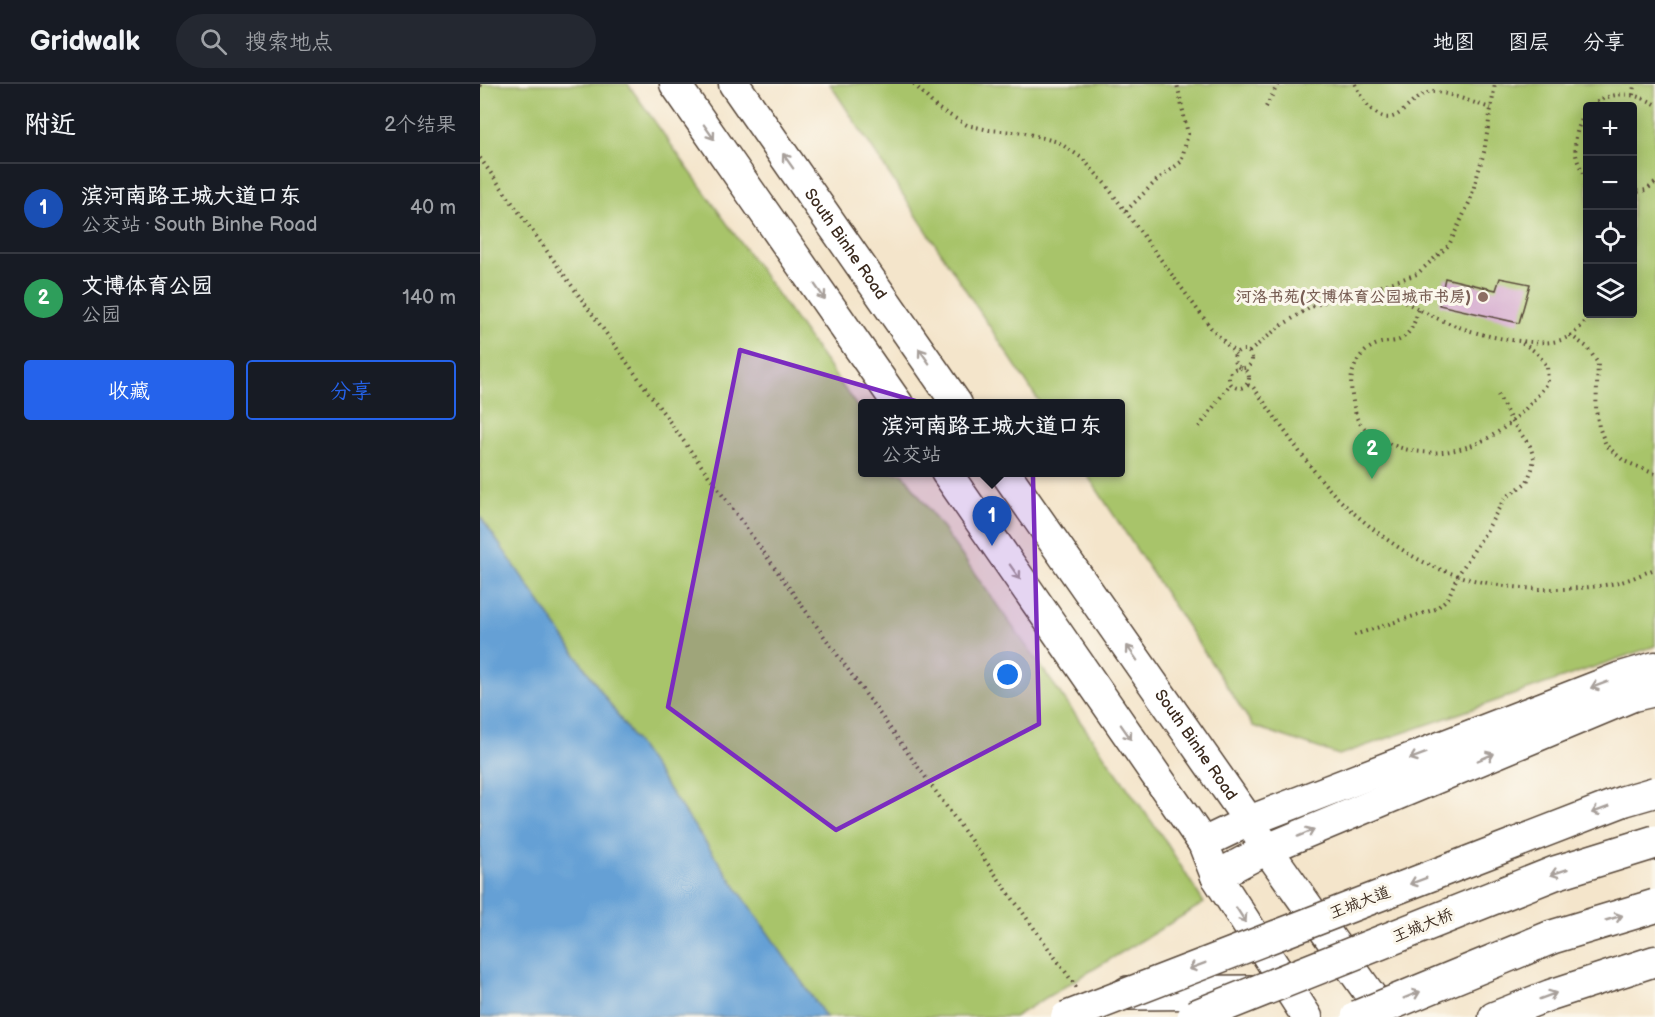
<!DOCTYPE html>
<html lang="zh">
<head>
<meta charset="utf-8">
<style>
	body { margin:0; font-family:"Balsamiq Sans","LXGW WenKai TC",sans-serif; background:#242831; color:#f1f3f6 }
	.controls { position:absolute; right:18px; top:18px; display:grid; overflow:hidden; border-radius:6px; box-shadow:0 3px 15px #0003 }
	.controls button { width:54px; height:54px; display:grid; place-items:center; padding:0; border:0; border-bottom:2px solid #363941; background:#171b24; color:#f1f3f6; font:30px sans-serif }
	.you { position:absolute; left:528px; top:591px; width:21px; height:21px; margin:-15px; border:4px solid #fff; border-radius:50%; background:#1a73e8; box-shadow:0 0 0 9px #1a73e833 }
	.badge { display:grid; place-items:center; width:39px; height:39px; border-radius:50%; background:#2563eb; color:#fff; font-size:20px; font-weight:700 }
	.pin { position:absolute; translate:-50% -50px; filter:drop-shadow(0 2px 3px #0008) }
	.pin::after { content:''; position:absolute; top:32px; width:21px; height:18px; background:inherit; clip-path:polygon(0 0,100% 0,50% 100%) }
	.popup { position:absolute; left:378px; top:315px; width:267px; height:78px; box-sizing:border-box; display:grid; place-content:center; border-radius:6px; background:#171b24; filter:drop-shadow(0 2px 4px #0005); font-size:20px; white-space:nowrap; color:#9ea1a6 }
	.popup b { font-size:22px; color:#f1f3f6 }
	.popup::after { content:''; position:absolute; left:50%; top:100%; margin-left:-12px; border:12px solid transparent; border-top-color:#171b24 }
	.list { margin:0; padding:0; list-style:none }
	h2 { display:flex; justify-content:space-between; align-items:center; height:78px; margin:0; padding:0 24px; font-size:26px }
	h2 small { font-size:20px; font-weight:400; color:#9ea1a6 }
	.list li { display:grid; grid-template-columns:39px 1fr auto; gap:18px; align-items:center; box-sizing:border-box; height:90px; padding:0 24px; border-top:2px solid #363941 }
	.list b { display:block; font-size:22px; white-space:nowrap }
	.list p { margin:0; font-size:20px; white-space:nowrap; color:#9ea1a6 }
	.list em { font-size:20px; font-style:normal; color:#9ea1a6 }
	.actions { display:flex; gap:12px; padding:18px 24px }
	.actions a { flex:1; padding:14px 0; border:2px solid #2563eb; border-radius:6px; text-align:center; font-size:21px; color:#2563eb }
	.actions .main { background:#2563eb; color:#fff }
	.icon { flex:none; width:33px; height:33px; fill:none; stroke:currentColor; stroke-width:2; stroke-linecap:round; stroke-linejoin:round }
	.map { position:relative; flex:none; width:1175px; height:933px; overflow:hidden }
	header { display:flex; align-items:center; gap:36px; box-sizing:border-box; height:84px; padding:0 30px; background:#171b24; border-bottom:2px solid #363941 }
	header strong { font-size:28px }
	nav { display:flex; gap:33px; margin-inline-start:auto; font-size:21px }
	.search { width:420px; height:54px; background:#242831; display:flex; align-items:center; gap:15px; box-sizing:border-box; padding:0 21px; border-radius:33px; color:#9ea1a6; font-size:22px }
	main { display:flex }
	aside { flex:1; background:#171b24 }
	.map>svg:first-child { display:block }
	.green { fill:#a8c46b; stroke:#727744; stroke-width:1.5; fill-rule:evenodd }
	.water { fill:#65a0d5; stroke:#50657a; stroke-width:1.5 }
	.building { fill:#cf9fca }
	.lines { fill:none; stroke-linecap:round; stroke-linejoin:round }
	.primary-casing { stroke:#574638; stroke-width:33 }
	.highway-casing { stroke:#574638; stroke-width:36 }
	.path { stroke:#574638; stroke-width:4; stroke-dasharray:1.5 4.5; stroke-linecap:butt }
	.primary { stroke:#fff; stroke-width:30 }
	.highway { stroke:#fff; stroke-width:33 }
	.primary-bridge-casing { stroke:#574638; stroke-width:33; stroke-linecap:butt }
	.highway-bridge-casing { stroke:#574638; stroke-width:36; stroke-linecap:butt }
	.primary-bridge { stroke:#fff; stroke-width:30 }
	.highway-bridge { stroke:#fff; stroke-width:33 }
	.oneway { stroke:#a79f9a }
	.marked { fill:#7b2cbf; fill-opacity:0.2; stroke:#7b2cbf; stroke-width:4.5; stroke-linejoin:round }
	.education-dot { fill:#8d6e63; stroke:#fbf7ec; stroke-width:2 }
	.labels { text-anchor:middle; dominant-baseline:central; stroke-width:6; stroke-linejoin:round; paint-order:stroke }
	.street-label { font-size:16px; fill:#3b2a1e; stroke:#fbf7ec }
	.education-label { font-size:16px; font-weight:bold; fill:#785e54; stroke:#fbf7ec; text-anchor:end }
</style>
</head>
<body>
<header>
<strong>Gridwalk</strong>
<div class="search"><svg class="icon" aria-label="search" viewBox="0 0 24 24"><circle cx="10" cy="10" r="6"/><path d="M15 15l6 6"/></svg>搜索地点</div>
<nav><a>地图</a><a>图层</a><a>分享</a></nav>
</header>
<main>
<aside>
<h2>附近<small>2个结果</small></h2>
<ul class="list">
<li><span class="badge" style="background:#1a4fb4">1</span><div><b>滨河南路王城大道口东</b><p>公交站 · South Binhe Road</p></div><em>40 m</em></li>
<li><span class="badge" style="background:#2e9e5b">2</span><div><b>文博体育公园</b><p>公园</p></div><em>140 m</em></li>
</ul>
<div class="actions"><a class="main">收藏</a><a>分享</a></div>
</aside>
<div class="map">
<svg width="1175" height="933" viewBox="0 0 1175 933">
	<rect width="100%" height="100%" fill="#fbf7ec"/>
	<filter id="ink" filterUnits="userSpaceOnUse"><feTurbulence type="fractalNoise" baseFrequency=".0167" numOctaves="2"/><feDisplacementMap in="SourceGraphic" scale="12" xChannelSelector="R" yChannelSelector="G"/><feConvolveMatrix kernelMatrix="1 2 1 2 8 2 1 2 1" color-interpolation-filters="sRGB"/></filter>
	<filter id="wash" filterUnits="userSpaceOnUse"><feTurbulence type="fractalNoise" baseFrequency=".008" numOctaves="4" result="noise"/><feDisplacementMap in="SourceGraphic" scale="24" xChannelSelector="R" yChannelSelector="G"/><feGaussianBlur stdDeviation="1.35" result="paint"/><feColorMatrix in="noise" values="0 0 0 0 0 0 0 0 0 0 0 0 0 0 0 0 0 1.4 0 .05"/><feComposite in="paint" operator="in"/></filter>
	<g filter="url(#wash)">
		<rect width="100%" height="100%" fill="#f4e5cb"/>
		<g class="green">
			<path d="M0,0h148l235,331v57l40,1 261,366 40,64 -190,114h-188l-346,-501z"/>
			<path d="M350,0h825v562l-316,109 -86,-29 -167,-253 35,-1v-68l-81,-1zM1108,22h44v208h-44z"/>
		</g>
		<path class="water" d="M0,432l346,501h-346z"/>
		<g id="blocks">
			<path class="building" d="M965,194l51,12 4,-12 30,6 -11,39 -80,-18z"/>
		</g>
	</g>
	<g filter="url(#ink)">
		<use href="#blocks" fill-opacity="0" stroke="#574638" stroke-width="1.5"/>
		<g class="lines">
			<defs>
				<g id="primary">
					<path d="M195,0l223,320"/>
					<path id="s1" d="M254,0l223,320"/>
					<path d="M466,388l257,371 13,33 91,141"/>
					<path id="s2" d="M525,388l244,349 18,28 119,168"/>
					<path d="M723,759l46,-22 372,-144 34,-10"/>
					<path d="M736,792l51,-27 366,-153 22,-5"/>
					<path d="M1014,933l56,-22 105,-34"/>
				</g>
				<path id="highway" d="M648,909l127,-1"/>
			</defs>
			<use href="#primary" class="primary-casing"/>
			<use href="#highway" class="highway-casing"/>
			<g class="path">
				<path d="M434,0l23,24 30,17 22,5 36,3 33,9 24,16 24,27 105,143 25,26"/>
				<path d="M875,0c5,12 11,22 22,30 22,15 33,-20 55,-22 13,-1 44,12 59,16"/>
				<path d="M0,2l2,-2"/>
				<path d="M1153,11l1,-11"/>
				<path d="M1112,22c19,-16 42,-14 63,-2"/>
				<path d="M786,23l12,-23"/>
				<path d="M1108,26c-15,19 -19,49 0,67"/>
				<path d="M0,74l597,830"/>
				<path d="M1152,109l14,-3 9,-7"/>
				<path d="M646,127l31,-31 24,-18 7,-28 -11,-50"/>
				<path d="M899,203c48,28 85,48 141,54 12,1 25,3 37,0 16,-3 25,-16 35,-27"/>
				<path d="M938,226c-3,12 -7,24 -19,30 -5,2 -13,2 -18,3 -16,4 -26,17 -29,32 -2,10 0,22 2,32 1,4 2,10 4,13 5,9 15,16 24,20 34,18 72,16 106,-2 24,-13 43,-34 60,-55l-1,-17 -10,-13 -17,-12"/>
				<path d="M1090,251l17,12 11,16 -2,47 3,17 7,18 18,16 31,13"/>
				<circle cx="763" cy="275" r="9"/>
				<path d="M769,268l30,-25 32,-20 29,-11 39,-9 38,-13 32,-29 21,-44 14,-49 11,-68"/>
				<circle cx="759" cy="294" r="10"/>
				<path d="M768,301l5,2c28,37 60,89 93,119 21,19 45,38 70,52 58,32 140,38 205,24 11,-3 23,-9 34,-13"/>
				<path d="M719,343l31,-43"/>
				<path d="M874,551l82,-26 12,-11 10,-23 29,-45 17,-31 23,-17 5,-13 2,-11 -4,-12 -18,-24 -14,-27"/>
			</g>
			<use href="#primary" class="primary"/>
			<use href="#highway" class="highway"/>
			<defs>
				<path id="primary-bridge" d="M586,933l558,-216 31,-9"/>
				<g id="highway-bridge">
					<path d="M714,933l361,-144 100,-31"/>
					<path d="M878,933l194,-80 103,-31"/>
				</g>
			</defs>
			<use href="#primary-bridge" class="primary-bridge-casing"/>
			<use href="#highway-bridge" class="highway-bridge-casing"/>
			<use href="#primary-bridge" class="primary-bridge"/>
			<use href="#highway-bridge" class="highway-bridge"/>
		</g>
		<defs><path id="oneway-shaft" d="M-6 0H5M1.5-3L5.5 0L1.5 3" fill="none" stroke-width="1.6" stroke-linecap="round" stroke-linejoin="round" transform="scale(1.5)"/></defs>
		<g class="oneway">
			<use href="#oneway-shaft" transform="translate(229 48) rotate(55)"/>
			<use href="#oneway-shaft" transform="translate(308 77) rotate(-125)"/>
			<use href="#oneway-shaft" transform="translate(340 208) rotate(55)"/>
			<use href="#oneway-shaft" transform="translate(444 272) rotate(-125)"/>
			<use href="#oneway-shaft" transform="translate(535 488) rotate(55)"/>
			<use href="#oneway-shaft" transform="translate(652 569) rotate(-125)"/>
			<use href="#oneway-shaft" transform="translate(1119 601) rotate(159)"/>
			<use href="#oneway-shaft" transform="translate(646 648) rotate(55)"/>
			<use href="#oneway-shaft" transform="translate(938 672) rotate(159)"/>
			<use href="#oneway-shaft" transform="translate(1006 673) rotate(-23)"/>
			<use href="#oneway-shaft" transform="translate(1120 726) rotate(159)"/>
			<use href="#oneway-shaft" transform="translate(826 749) rotate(-23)"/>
			<use href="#oneway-shaft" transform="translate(1079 788) rotate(162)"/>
			<use href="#oneway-shaft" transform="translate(938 797) rotate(159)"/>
			<use href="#oneway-shaft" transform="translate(761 831) rotate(57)"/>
			<use href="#oneway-shaft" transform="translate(1134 834) rotate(-16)"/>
			<use href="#oneway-shaft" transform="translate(717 882) rotate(159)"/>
			<use href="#oneway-shaft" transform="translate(932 911) rotate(-22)"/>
			<use href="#oneway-shaft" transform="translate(1068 912) rotate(-20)"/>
		</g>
	</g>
	<path class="marked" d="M260,266l292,85 7,289 -203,106 -168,-123z"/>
	<circle class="education-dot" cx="1003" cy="213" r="6"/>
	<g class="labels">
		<g class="street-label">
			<text stroke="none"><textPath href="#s1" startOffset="195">South Binhe Road</textPath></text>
			<text stroke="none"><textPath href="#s2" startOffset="333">South Binhe Road</textPath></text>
			<text transform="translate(880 819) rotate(-21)">王城大道</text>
			<text transform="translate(943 842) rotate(-22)">王城大桥</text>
		</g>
		<g class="education-label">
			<text x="991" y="213">河洛书苑(文博体育公园城市书房)</text>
		</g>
	</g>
</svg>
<div class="controls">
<button>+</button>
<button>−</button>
<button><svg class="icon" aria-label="locate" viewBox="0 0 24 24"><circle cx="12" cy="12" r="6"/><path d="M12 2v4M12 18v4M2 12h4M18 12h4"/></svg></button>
<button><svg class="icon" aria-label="layers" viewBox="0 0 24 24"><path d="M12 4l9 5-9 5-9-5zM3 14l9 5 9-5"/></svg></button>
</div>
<div class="you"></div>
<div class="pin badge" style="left:512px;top:462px;background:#1a4fb4">1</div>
<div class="popup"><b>滨河南路王城大道口东</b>公交站</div>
<div class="pin badge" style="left:892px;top:395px;background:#2e9e5b">2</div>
</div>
</main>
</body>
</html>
